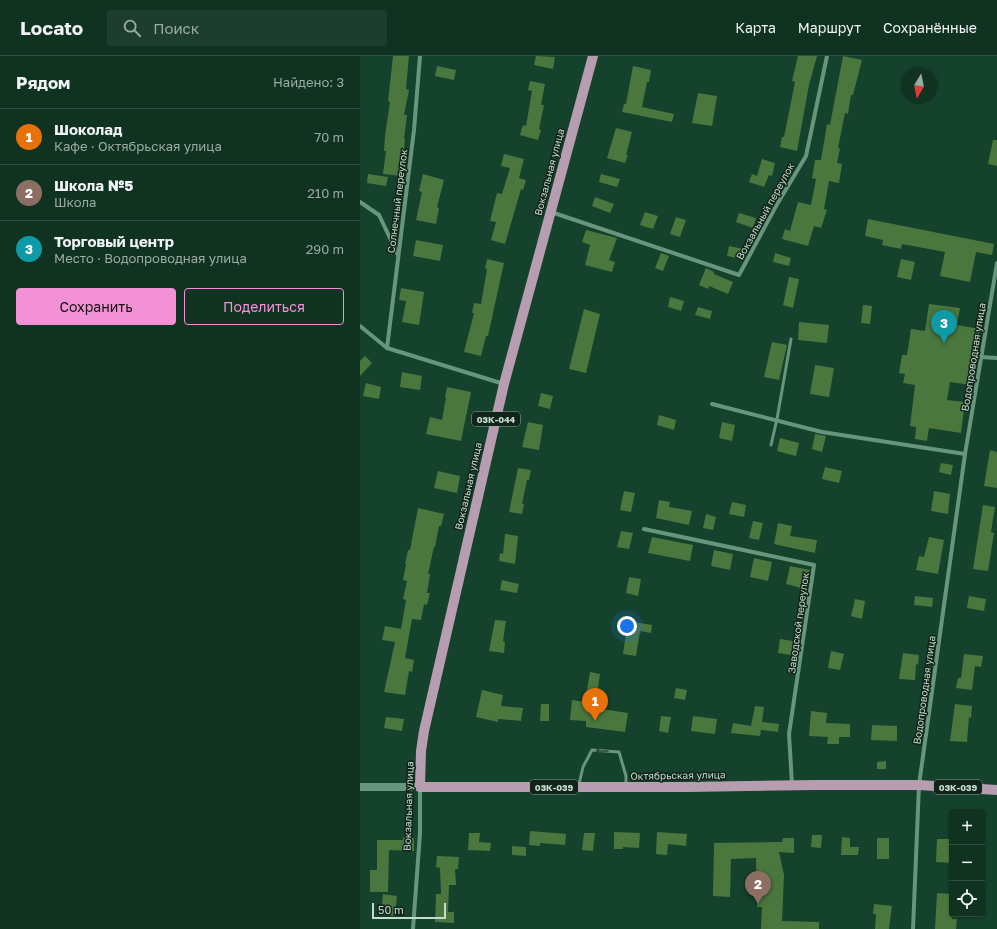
<!DOCTYPE html>
<html lang="ru">
<head>
<meta charset="utf-8">
<style>
	body { margin:0; font-family:"Golos Text",sans-serif; background:#1d3e2e; color:#f1f3f6 }
	.controls { position:absolute; right:12px; bottom:12px; display:grid; overflow:hidden; border-radius:4px; box-shadow:0 1px 3px #0004 }
	.controls button { width:36px; height:36px; display:grid; place-items:center; padding:0; border:0; border-bottom:1px solid #2f4d3f; background:#0f3221; color:#f1f3f6; font:20px sans-serif }
	.compass { position:absolute; left:541px; top:12px; width:36px; height:36px; border-radius:50%; background:#0f3221; box-shadow:0 1px 3px #0004; rotate:190deg }
	.scale { position:absolute; left:12px; bottom:10px; width:74px; box-sizing:border-box; padding-left:4px; border:2px solid #c4dccd; border-top:0; font-size:11px; line-height:14px; white-space:nowrap; color:#c4dccd; -webkit-text-stroke:3px #12241a; paint-order:stroke }
	.you { position:absolute; left:267px; top:570px; width:14px; height:14px; margin:-10px; border:3px solid #fff; border-radius:50%; background:#1a73e8; box-shadow:0 0 0 6px #1a73e833 }
	.badge { display:grid; place-items:center; width:26px; height:26px; border-radius:50%; background:#f391d6; color:#fff; font-size:13px; font-weight:700 }
	.pin { position:absolute; translate:-50% -33px; filter:drop-shadow(0 1px 2px #0008) }
	.pin::after { content:''; position:absolute; top:21px; width:14px; height:12px; background:inherit; clip-path:polygon(0 0,100% 0,50% 100%) }
	.list { margin:0; padding:0; list-style:none }
	h2 { display:flex; justify-content:space-between; align-items:center; height:52px; margin:0; padding:0 16px; font-size:17px }
	h2 small { font-size:13px; font-weight:400; color:#9baaa5 }
	.list li { display:grid; grid-template-columns:26px 1fr auto; gap:12px; align-items:center; box-sizing:border-box; height:56px; padding:0 16px; border-top:1px solid #2f4d3f }
	.list b { display:block; font-size:15px; white-space:nowrap }
	.list p { margin:0; font-size:13px; white-space:nowrap; color:#9baaa5 }
	.list em { font-size:13px; font-style:normal; color:#9baaa5 }
	.actions { display:flex; gap:8px; padding:12px 16px }
	.actions a { flex:1; padding:9px 0; border:1px solid #f391d6; border-radius:4px; text-align:center; font-size:14px; color:#f391d6 }
	.actions .main { background:#f391d6; color:#111 }
	.icon { flex:none; width:22px; height:22px; fill:none; stroke:currentColor; stroke-width:2; stroke-linecap:round; stroke-linejoin:round }
	.map { position:relative; flex:none; width:637px; height:873px; overflow:hidden }
	header { display:flex; align-items:center; gap:24px; box-sizing:border-box; height:56px; padding:0 20px; background:#0f3221; border-bottom:1px solid #2f4d3f }
	header strong { font-size:19px }
	nav { display:flex; gap:22px; margin-inline-start:auto; font-size:14px }
	.search { width:280px; height:36px; background:#1d3e2e; display:flex; align-items:center; gap:10px; box-sizing:border-box; padding:0 14px; border-radius:4px; color:#9baaa5; font-size:15px }
	main { display:flex }
	aside { flex:1; background:#0f3221 }
	.map>svg:first-child { display:block }
	.building { fill:#4a773d }
	.lines { fill:none; stroke-linecap:round; stroke-linejoin:round }
	.lane { stroke:#68967c; stroke-width:3 }
	.street { stroke:#68967c; stroke-width:4 }
	.secondary { stroke:#68967c; stroke-width:8 }
	.primary { stroke:#b69eb0; stroke-width:10 }
	.oneway { stroke:#304c3c }
	.labels { text-anchor:middle; dominant-baseline:central; stroke-width:3; stroke-linejoin:round; paint-order:stroke }
	.shield { fill:#12241a; stroke:#8fa597; stroke-width:1 }
	.shield-label { font-size:9px; font-weight:bold; fill:#c4dccd }
	.street-label { font-size:10px; fill:#c4dccd; stroke:#12241a }
</style>
</head>
<body>
<header>
<strong>Locato</strong>
<div class="search"><svg class="icon" aria-label="search" viewBox="0 0 24 24"><circle cx="10" cy="10" r="6"/><path d="M15 15l6 6"/></svg>Поиск</div>
<nav><a>Карта</a><a>Маршрут</a><a>Сохранённые</a></nav>
</header>
<main>
<aside>
<h2>Рядом<small>Найдено: 3</small></h2>
<ul class="list">
<li><span class="badge" style="background:#e8710a">1</span><div><b>Шоколад</b><p>Кафе · Октябрьская улица</p></div><em>70 m</em></li>
<li><span class="badge" style="background:#8d6e63">2</span><div><b>Школа №5</b><p>Школа</p></div><em>210 m</em></li>
<li><span class="badge" style="background:#0f9aa8">3</span><div><b>Торговый центр</b><p>Место · Водопроводная улица</p></div><em>290 m</em></li>
</ul>
<div class="actions"><a class="main">Сохранить</a><a>Поделиться</a></div>
</aside>
<div class="map">
<svg width="637" height="873" viewBox="0 0 637 873">
	<rect width="100%" height="100%" fill="#14422c"/>
	<g class="building">
		<path d="M33,0h16l-3,33 3,1 -5,25h3l-3,24h1l-3,37 -19,-2 3,-23h-2l1,-15 5,-34 -2,-1z"/>
		<path d="M176,0l19,1 -2,12 -19,-4z"/>
		<path d="M438,0h19l-8,29 -12,66 -17,-4 2,-10h2l11,-55 -3,-1z"/>
		<path d="M483,0l19,4 -9,35h-2l-3,19 -3,-1 -7,35h2l-3,15 5,1 -3,19 -10,-2 -5,28 3,1 -6,18 -7,-2 -6,20 -26,-7 3,-10 5,2 8,-29 13,3 5,-26 -4,-1 3,-18h6l6,-36 3,1z"/>
		<path d="M77,10l19,4 -2,10 -19,-4z"/>
		<path d="M273,10l18,4 -2,12h-2l-5,25 32,7 -2,8 -50,-10 2,-8h2z"/>
		<path d="M170,25l15,3 -4,21h3l-5,24 2,1 -3,10 -18,-5 3,-10 3,1 6,-35 -4,-1z"/>
		<path d="M338,37l19,3 -5,30 -20,-3z"/>
		<path d="M256,72l16,4 -6,23h2l-3,8 -18,-5z"/>
		<path d="M633,84h4v26l-9,-2z"/>
		<path d="M144,98l20,5 -5,19 7,2 -3,10 -2,-1 -16,55 -14,-4 5,-18 -6,-1 7,-28 5,1 8,-26 -9,-2z"/>
		<path d="M402,103l13,4 -3,13 -3,-1 -5,12 -15,-5 3,-8 5,2z"/>
		<path d="M8,118l20,3 -2,9 -19,-3z"/>
		<path d="M63,118l21,6 -7,27 2,1 -3,16 -20,-4 6,-28 -3,-1z"/>
		<path d="M241,118l19,5 -3,8 -18,-5z"/>
		<path d="M235,141l19,7 -4,9 -18,-7z"/>
		<path d="M285,156l13,4 -5,13 -13,-4z"/>
		<path d="M379,157l17,5 -3,10 -17,-6z"/>
		<path d="M316,161l10,3 -6,17 -10,-3z"/>
		<path d="M508,163l126,25 -2,11 -16,-3 -6,30 -30,-6 5,-24 -43,-8 -1,5 -19,-4 1,-5 -18,-4z"/>
		<path d="M226,174l31,8 -8,22 6,2 -3,10 -27,-7 5,-20 -8,-3z"/>
		<path d="M56,184l27,5 -3,16 -27,-5z"/>
		<path d="M369,190l15,3 -2,10 -15,-3z"/>
		<path d="M301,197l8,3 -6,15 -8,-3z"/>
		<path d="M415,197l16,5 -2,8 -16,-4z"/>
		<path d="M127,203l17,4 -16,73h-2l-5,20 -17,-4 10,-39h-2l2,-10 7,1 6,-35 -2,-1z"/>
		<path d="M541,203l14,3 -4,18 -14,-3z"/>
		<path d="M346,212l8,4v2l19,8 -5,12 -19,-8 -1,3 -9,-4z"/>
		<path d="M429,221l10,2 -6,29 -10,-3z"/>
		<path d="M41,232l23,4 -5,33 -17,-3 4,-21 -7,-1z"/>
		<path d="M310,241l14,4 -3,10 -13,-4z"/>
		<path d="M569,248l31,4 -3,17 23,4 -8,56 -22,-3 -3,18 18,2 -4,31 -32,-5 -2,13 -12,-2 1,-12 -6,-1 5,-41 -12,-2 2,-9 -6,-1 3,-18h5l4,-26 14,2z"/>
		<path d="M503,249l9,1 -2,18 -9,-1z"/>
		<path d="M338,251l14,4 -2,8 -15,-4z"/>
		<path d="M224,253l16,5 -14,59 -17,-4z"/>
		<path d="M439,266l30,3 -2,18 -29,-3z"/>
		<path d="M412,286l15,3 -8,35 -15,-3z"/>
		<path d="M5,300l7,7 -12,13v-15z"/>
		<path d="M455,309l19,3 -5,29 -19,-3z"/>
		<path d="M42,316l20,4 -2,14 -20,-3z"/>
		<path d="M6,327l15,4 -2,12 -16,-3z"/>
		<path d="M87,331l24,5 -10,49 -35,-7 4,-17 12,3 4,-23h-1z"/>
		<path d="M181,337l12,3 -3,13 -12,-3z"/>
		<path d="M299,359l17,5 -2,10 -17,-5z"/>
		<path d="M168,366l15,3 -4,25 -17,-3z"/>
		<path d="M362,366l13,3 -3,16 -13,-3z"/>
		<path d="M455,378l11,2 -4,16 -10,-3z"/>
		<path d="M420,382l19,5 -3,13 -19,-5z"/>
		<path d="M630,394l7,2v36l-13,-2z"/>
		<path d="M581,407l12,2 -2,10 -12,-3z"/>
		<path d="M465,411l17,4 -3,12 -17,-4z"/>
		<path d="M158,412l13,2 -2,10h-2l-5,24h2l-2,10 -13,-2z"/>
		<path d="M78,415l22,5 -3,17 -23,-5z"/>
		<path d="M264,435l11,2 -4,19 -11,-2z"/>
		<path d="M574,435l16,3 -2,20 -17,-3z"/>
		<path d="M299,444l11,2 -1,5 23,4 -3,14 -33,-7z"/>
		<path d="M372,446l14,3 -2,12 -15,-3z"/>
		<path d="M623,449l12,2 -4,25 3,1 -6,38 -15,-2z"/>
		<path d="M58,452l26,6 -3,12h-2l-4,21h-1l-6,27h2l-3,19h3l-3,12 -3,-1 -3,16 -9,-1 -7,39 9,2 -2,12 -3,-1 -4,24 -21,-3 11,-50 -13,-2 3,-14 16,3 5,-29 -3,-1 4,-18 -4,-1 3,-16h-1l3,-14h2z"/>
		<path d="M346,458l10,3 -3,13 -10,-2z"/>
		<path d="M393,465l10,2 -4,17 -10,-2z"/>
		<path d="M418,467l14,3 -2,10 27,4 -2,13 -41,-9z"/>
		<path d="M261,475l12,2 -4,16 -12,-2z"/>
		<path d="M145,478l13,2 -3,28 -16,-3 1,-8 3,1z"/>
		<path d="M292,481l41,8 -3,16 -42,-8z"/>
		<path d="M569,481l15,3 -6,34 -22,-4 3,-14 5,1z"/>
		<path d="M354,494l19,4 -3,16 -19,-4z"/>
		<path d="M394,502l18,4 -4,19 -18,-4z"/>
		<path d="M430,510l20,4 -5,19 -19,-5z"/>
		<path d="M269,521l12,2 -3,17 -12,-3z"/>
		<path d="M142,524l17,4 -2,9 -17,-3z"/>
		<path d="M555,540l18,2 -1,9 -18,-2z"/>
		<path d="M609,540l17,3 -2,12 -17,-3z"/>
		<path d="M495,543l10,2 -3,18 -11,-3z"/>
		<path d="M135,564l11,1 -3,20 2,1 -1,11 -15,-2z"/>
		<path d="M268,565l24,4 -1,8 -11,-2 -4,25 -13,-2z"/>
		<path d="M420,583l13,2 -2,14 -13,-2z"/>
		<path d="M471,595l13,3 -4,16 -12,-2z"/>
		<path d="M543,597l16,2 -1,10 -2,-1 -1,16 -16,-1z"/>
		<path d="M604,598l19,2 -2,11 -6,-1 -3,24 -16,-2 2,-10h3z"/>
		<path d="M230,616l10,2 -5,34 33,5 -3,19 -39,-5v-6l-16,-1 2,-20 13,2z"/>
		<path d="M316,632l11,2 -2,10 -11,-2z"/>
		<path d="M122,634l21,5 -2,11 22,2 -2,13 -23,-2v3l-22,-5z"/>
		<path d="M181,648h8v17h-9z"/>
		<path d="M595,648l17,2 -1,12 -2,-1 -2,25 -17,-1z"/>
		<path d="M395,650l9,1 -2,15 17,2 -1,8 -17,-2 -1,6 -29,-3 2,-10 18,3z"/>
		<path d="M451,655l16,2 -1,10 24,1v13h-11v7h-12l1,-7 -19,-1z"/>
		<path d="M301,660l10,1 -3,16 -9,-2z"/>
		<path d="M333,660l24,3 -2,15 -24,-3z"/>
		<path d="M26,661l18,2 -2,12 -18,-3z"/>
		<path d="M512,669l25,1v15l-26,-1z"/>
		<path d="M526,705v8h-9v-7z"/>
		<path d="M170,775l36,3 -1,11 -25,-2v3l-11,-1z"/>
		<path d="M254,776l26,1 -1,15 -16,-1v2h-9z"/>
		<path d="M297,776l30,2 -1,12 -18,-2 -1,11 -11,-1z"/>
		<path d="M109,777h11l-1,9 12,1 -1,8 -22,-1z"/>
		<path d="M224,777h11l-2,18 -11,-1z"/>
		<path d="M452,779h10l-1,13 -10,-1z"/>
		<path d="M43,781l11,1v13l-25,-1 -1,42h-18v-22h7v-30h26z"/>
		<path d="M482,781l8,1v9h9l-1,8h-17z"/>
		<path d="M423,782h11v15l-15,-1 5,23 -2,46 37,1v7h-58l1,-22h-5l-1,-49 -25,1 -1,38 -17,-1 1,-53 68,-1z"/>
		<rect x="517" y="782" width="12" height="21"/>
		<path d="M577,783h15v24l-16,-1z"/>
		<path d="M152,790l14,1v9l-14,-1z"/>
		<path d="M77,800l22,1 -1,12h-3l1,16h-7l-1,27h6v11l-19,-1 1,-28h5l-1,-26 -4,-1z"/>
		<path d="M577,837l15,1v25h5l-1,10h-21z"/>
		<path d="M23,838l14,2 -2,20 -14,-2z"/>
		<path d="M514,848l18,2 -3,23h-14l1,-15h-3z"/>
	</g>
	<g class="lines">
		<g class="lane">
			<path d="M411,389l6,-26 14,-80"/>
			<path d="M219,728l4,-17 9,-17 27,2 7,24v10"/>
		</g>
		<g class="street">
			<path d="M0,146l19,13 19,40"/>
			<path d="M191,156l188,63 37,-69 30,-50 21,-100"/>
			<path d="M0,270l27,22 117,36"/>
			<path d="M27,292l27,-218 6,-74"/>
			<path d="M621,301l16,1"/>
			<path d="M352,348l110,28 143,22"/>
			<path d="M284,473l170,36 -25,169 3,50"/>
			<path d="M53,873l7,-96v-45"/>
			<path d="M553,873l6,-144 46,-331 32,-191"/>
		</g>
		<path class="secondary" d="M0,731h60"/>
		<path class="primary" d="M233,0l-89,328 -80,347 -3,20 -1,36h268l128,-2h103l78,5"/>
	</g>
	<defs><path id="oneway-shaft" d="M-6 0H5M1.5-3L5.5 0L1.5 3" fill="none" stroke-width="1.6" stroke-linecap="round" stroke-linejoin="round"/></defs>
	<use class="oneway" href="#oneway-shaft" transform="translate(242 695) rotate(-177)"/>
	<g class="labels">
		<g class="shield">
			<rect x="112" y="356" width="48" height="14" rx="3"/>
			<rect x="170" y="724" width="48" height="14" rx="3"/>
			<rect x="574" y="724" width="48" height="14" rx="3"/>
		</g>
		<g class="shield-label">
			<text x="136" y="363">03К-044</text>
			<text x="194" y="731">03К-039</text>
			<text x="598" y="731">03К-039</text>
		</g>
		<g class="street-label">
			<text transform="translate(189 116) rotate(-75)">Вокзальная улица</text>
			<text transform="translate(37 145) rotate(-83)">Солнечный переулок</text>
			<text transform="translate(405 155) rotate(-61)">Вокзальный переулок</text>
			<text transform="translate(613 301) rotate(-81)">Водопроводная улица</text>
			<text transform="translate(108 430) rotate(-77)">Вокзальная улица</text>
			<text transform="translate(438 567) rotate(-82)">Заводской переулок</text>
			<text transform="translate(564 634) rotate(-82)">Водопроводная улица</text>
			<text transform="translate(318 719) rotate(-1)">Октябрьская улица</text>
			<text transform="translate(48 750) rotate(-88)">Вокзальная улица</text>
		</g>
	</g>
</svg>
<div class="controls">
<button>+</button>
<button>−</button>
<button><svg class="icon" aria-label="locate" viewBox="0 0 24 24"><circle cx="12" cy="12" r="6"/><path d="M12 2v4M12 18v4M2 12h4M18 12h4"/></svg></button>
</div>
<svg class="compass" viewBox="-18 -18 36 36"><path d="M0-13l5 13h-10z" fill="#e53935"/><path d="M0 13l5-13h-10z" fill="#9baaa5"/></svg>
<div class="scale">50 m</div>
<div class="you"></div>
<div class="pin badge" style="left:235px;top:665px;background:#e8710a">1</div>
<div class="pin badge" style="left:398px;top:848px;background:#8d6e63">2</div>
<div class="pin badge" style="left:584px;top:287px;background:#0f9aa8">3</div>
</div>
</main>
</body>
</html>
